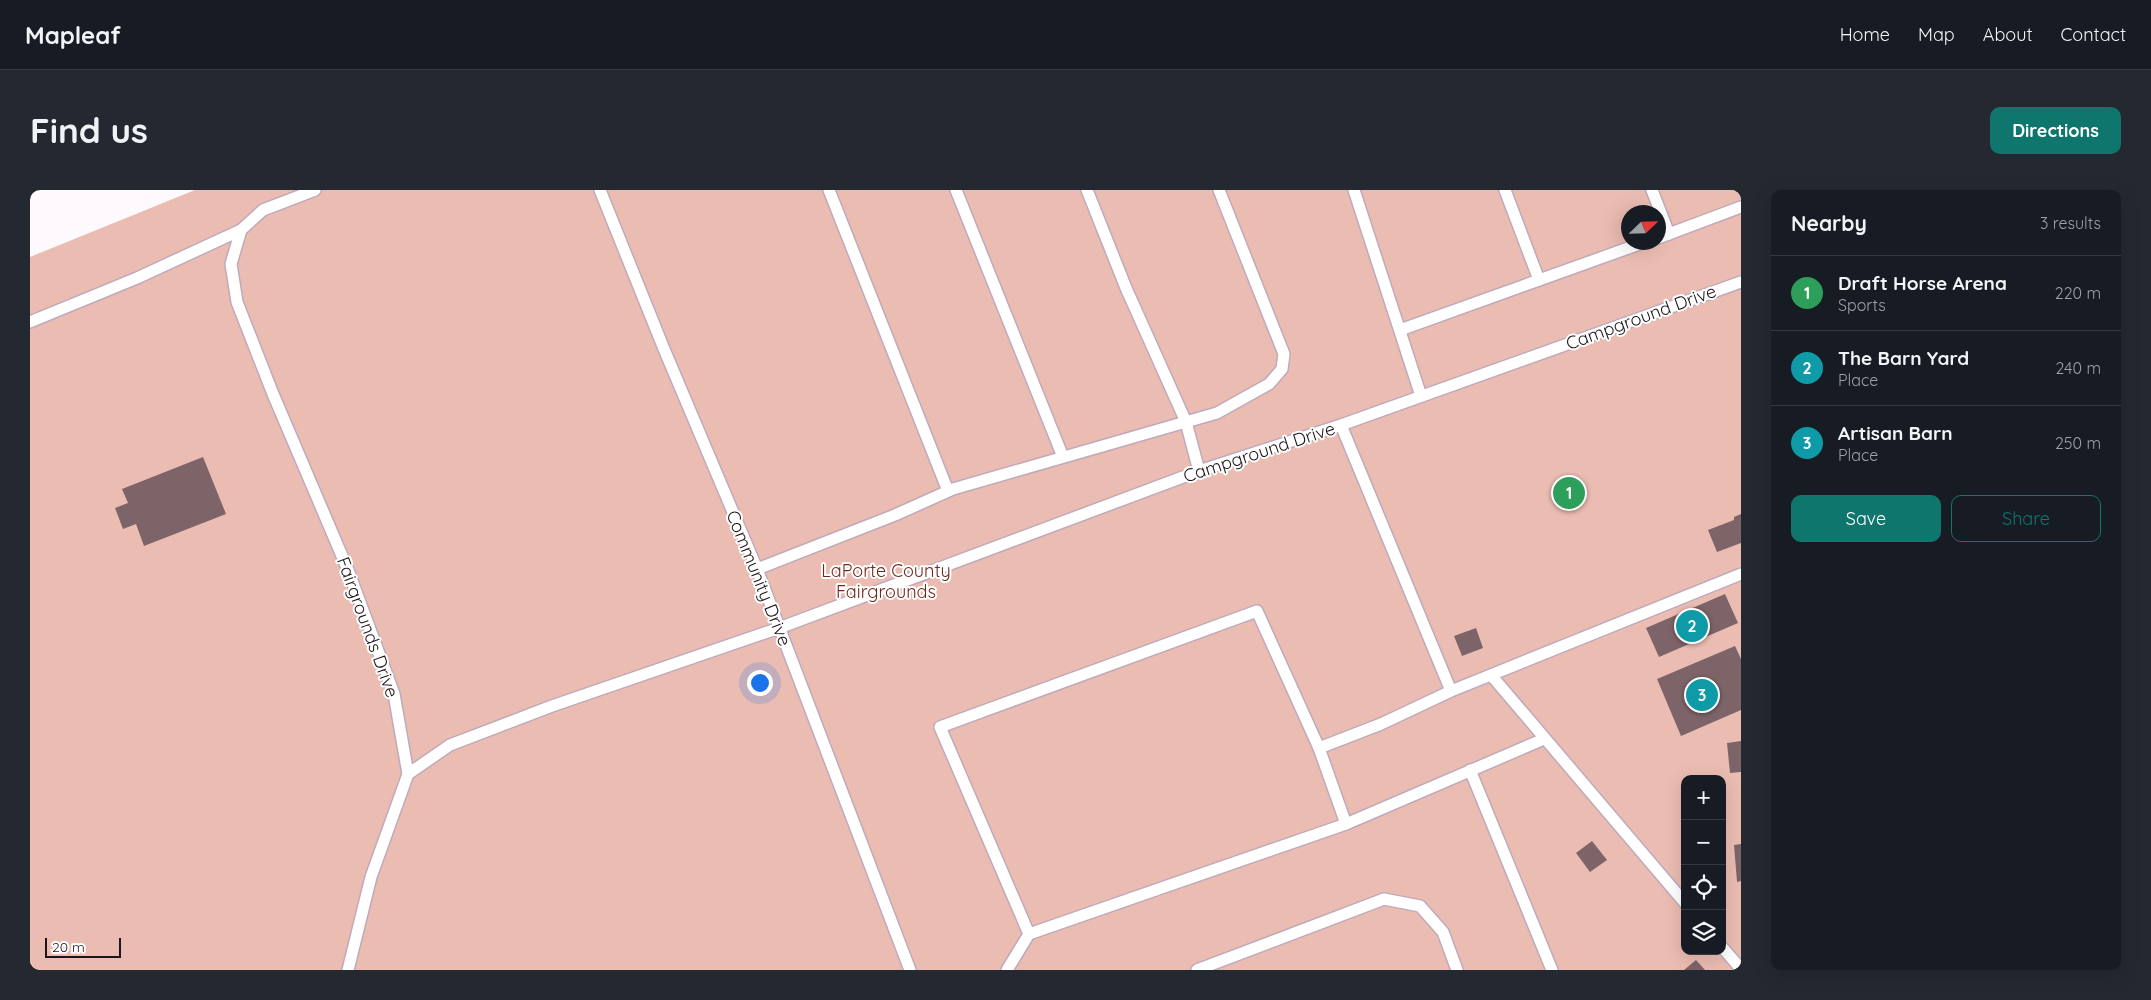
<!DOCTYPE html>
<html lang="en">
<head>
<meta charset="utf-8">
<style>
	body { margin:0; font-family:Quicksand,sans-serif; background:#242831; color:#f1f3f6 }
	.controls { position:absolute; right:15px; bottom:15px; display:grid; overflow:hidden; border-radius:10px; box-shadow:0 5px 20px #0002 }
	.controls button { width:45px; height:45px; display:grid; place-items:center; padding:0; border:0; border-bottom:1px solid #363941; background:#171b24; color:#f1f3f6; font:25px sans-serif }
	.compass { position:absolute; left:1591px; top:15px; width:45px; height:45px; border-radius:50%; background:#171b24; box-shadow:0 5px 20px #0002; rotate:67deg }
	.scale { position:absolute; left:15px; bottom:12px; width:76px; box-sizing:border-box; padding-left:5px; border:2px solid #1c141a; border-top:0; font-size:14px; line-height:18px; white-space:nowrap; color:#1c141a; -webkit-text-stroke:4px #fff; paint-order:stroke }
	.you { position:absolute; left:729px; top:492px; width:18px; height:18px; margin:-12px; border:4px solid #fff; border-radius:50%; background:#1a73e8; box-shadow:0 0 0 8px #1a73e833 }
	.badge { display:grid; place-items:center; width:32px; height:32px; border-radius:50%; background:#0f766e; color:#fff; font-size:16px; font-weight:700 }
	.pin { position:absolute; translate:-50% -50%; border:2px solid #fff; box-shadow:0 1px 5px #0006 }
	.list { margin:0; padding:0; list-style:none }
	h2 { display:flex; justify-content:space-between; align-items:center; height:65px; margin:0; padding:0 20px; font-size:21px }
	h2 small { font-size:16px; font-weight:400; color:#9ea1a6 }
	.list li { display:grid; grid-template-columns:32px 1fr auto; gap:15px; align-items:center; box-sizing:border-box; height:75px; padding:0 20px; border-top:1px solid #363941 }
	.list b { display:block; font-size:19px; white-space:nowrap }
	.list p { margin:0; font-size:16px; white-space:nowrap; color:#9ea1a6 }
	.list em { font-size:16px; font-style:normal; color:#9ea1a6 }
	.actions { display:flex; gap:10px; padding:15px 20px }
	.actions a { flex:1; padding:11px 0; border:1px solid #0f766e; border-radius:10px; text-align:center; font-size:18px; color:#0f766e }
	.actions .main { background:#0f766e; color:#fff }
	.icon { flex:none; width:28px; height:28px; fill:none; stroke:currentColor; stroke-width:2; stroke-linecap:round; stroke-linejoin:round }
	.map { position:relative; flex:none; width:1711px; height:780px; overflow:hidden; border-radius:10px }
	header { display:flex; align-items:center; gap:30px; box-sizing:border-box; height:70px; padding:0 25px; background:#171b24; border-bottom:1px solid #363941 }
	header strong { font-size:24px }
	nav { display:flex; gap:28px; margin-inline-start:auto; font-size:18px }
	.intro { display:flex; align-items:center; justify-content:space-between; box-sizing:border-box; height:120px; padding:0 30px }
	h1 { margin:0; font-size:35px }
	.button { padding:12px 22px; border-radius:10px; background:#0f766e; color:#fff; font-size:18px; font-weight:700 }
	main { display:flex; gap:30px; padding:0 30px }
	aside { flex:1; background:#171b24; border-radius:10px; box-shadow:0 5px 20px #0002 }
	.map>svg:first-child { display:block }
	.green { fill:#ebbcb2; fill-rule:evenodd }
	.building { fill:#7d6469 }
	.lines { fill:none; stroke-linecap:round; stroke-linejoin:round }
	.lane-casing { stroke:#c0aaba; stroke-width:14 }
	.lane { stroke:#fff; stroke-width:11 }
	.labels { text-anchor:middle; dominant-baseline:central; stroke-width:4; stroke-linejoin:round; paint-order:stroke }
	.street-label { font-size:18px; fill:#1c141a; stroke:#fff }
	.park-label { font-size:18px; fill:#6f281b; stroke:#fff }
</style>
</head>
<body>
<header>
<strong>Mapleaf</strong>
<nav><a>Home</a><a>Map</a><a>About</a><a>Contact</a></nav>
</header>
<div class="intro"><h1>Find us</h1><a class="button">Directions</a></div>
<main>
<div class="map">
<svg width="1711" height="780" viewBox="0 0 1711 780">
	<rect width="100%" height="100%" fill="#fdf9fc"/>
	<path class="green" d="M165,0h1546v780h-1711v-713zM1598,22h30v30h-30zM1655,589h37v172h-37z"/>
	<g class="building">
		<path d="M173,267l23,57 -82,32 -8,-22 -13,5 -8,-21 13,-5 -6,-14z"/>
		<path d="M1711,324v29l-24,9 -9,-22 26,-10v-3z"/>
		<path d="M1695,404l13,29 -79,34 -13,-29z"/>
		<path d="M1446,438l7,20 -21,8 -8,-20z"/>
		<path d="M1705,456l6,13v51l-60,26 -24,-57z"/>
		<path d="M1711,551v31l-11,1 -3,-30z"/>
		<path d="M1562,651l15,19 -17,12 -14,-19z"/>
		<path d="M1711,654v37l-4,1 -3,-37z"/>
		<path d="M1666,770l9,10h-21z"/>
	</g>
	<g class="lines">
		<defs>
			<g id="lane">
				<path d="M570,0l64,159 93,220 153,401"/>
				<path d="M799,0l119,301"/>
				<path d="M926,0l107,267"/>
				<path d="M1057,0l39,98 60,134 13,49"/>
				<path d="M1324,0l67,206"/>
				<path d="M1475,0l34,90"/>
				<path d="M1622,0l17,44"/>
				<path d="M211,40l-10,34 6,38 36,92 75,176 46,124 14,80 -37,103 -23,93"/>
				<path d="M1628,48l83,-31"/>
				<path d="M0,132l107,-44 104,-48 22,-20 52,-20"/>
				<path d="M1370,140l245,-88"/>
				<path d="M1311,235l110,266"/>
				<path d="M727,379l138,-54 58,-26 264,-76 52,-29 13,-15 2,-15 -65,-164"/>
				<path d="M1461,485l194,228"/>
				<path d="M1514,549l-198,85 -27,-76 62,-24 70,-33 290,-117"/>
				<path d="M1289,558l-62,-137 -317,116 89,207 317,-110"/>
				<path d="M1440,580l82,200"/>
				<path d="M378,584l42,-29 102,-39 227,-78 420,-157 142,-46 400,-143"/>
				<path d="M1692,757l19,22"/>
				<path d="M977,780l22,-36"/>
				<path d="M1167,780l187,-71 36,7 23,26 14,38"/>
			</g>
		</defs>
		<use href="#lane" class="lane-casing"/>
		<use href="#lane" class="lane"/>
	</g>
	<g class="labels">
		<g class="street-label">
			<text transform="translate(1611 127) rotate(-20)">Campground Drive</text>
			<text transform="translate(1229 262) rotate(-18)">Campground Drive</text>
			<text transform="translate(729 388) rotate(68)">Community Drive</text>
			<text transform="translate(338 437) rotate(70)">Fairgrounds Drive</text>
		</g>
		<g class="park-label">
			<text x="856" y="380">LaPorte County<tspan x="856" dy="21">Fairgrounds</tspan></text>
		</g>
	</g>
</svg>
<div class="controls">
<button>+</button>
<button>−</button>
<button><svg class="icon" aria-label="locate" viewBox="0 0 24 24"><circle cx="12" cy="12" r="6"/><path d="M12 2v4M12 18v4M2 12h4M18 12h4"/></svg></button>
<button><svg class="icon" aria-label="layers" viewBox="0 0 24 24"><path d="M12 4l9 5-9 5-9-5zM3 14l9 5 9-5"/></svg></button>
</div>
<svg class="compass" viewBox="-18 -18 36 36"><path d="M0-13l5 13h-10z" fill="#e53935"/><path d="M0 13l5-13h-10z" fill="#9ea1a6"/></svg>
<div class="scale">20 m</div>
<div class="you"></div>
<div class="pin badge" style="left:1539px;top:303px;background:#2e9e5b">1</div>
<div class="pin badge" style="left:1662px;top:436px;background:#0f9aa8">2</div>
<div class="pin badge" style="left:1672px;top:505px;background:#0f9aa8">3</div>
</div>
<aside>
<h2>Nearby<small>3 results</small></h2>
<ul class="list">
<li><span class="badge" style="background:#2e9e5b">1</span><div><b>Draft Horse Arena</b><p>Sports</p></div><em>220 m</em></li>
<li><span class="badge" style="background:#0f9aa8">2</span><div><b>The Barn Yard</b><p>Place</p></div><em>240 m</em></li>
<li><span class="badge" style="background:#0f9aa8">3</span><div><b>Artisan Barn</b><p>Place</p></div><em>250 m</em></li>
</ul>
<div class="actions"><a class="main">Save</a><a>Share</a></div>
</aside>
</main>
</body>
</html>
